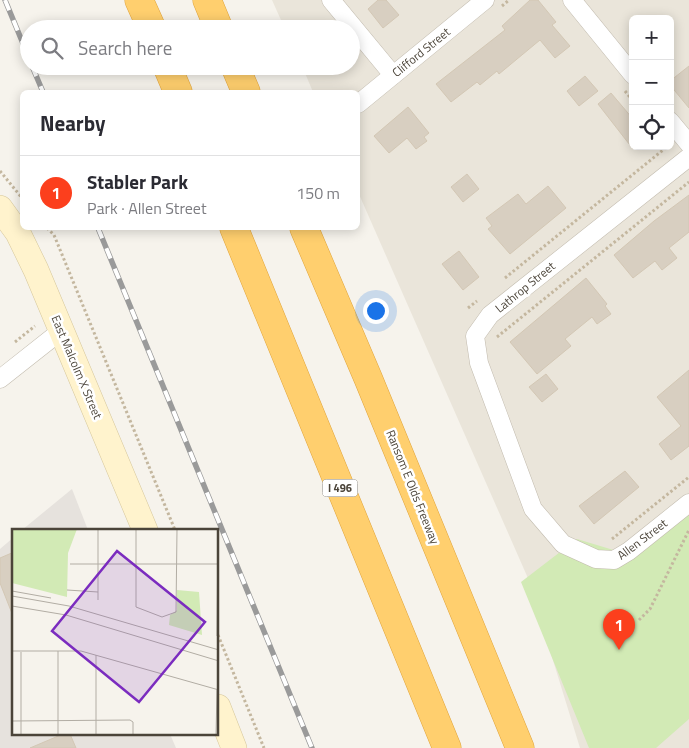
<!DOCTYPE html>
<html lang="en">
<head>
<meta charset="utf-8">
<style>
	body { margin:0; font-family:"Titillium Web",sans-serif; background:#f7f7f7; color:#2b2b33 }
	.controls { position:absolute; right:15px; top:15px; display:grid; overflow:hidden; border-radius:8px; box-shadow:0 2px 12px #0003 }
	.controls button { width:45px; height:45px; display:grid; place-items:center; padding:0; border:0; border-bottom:1px solid #e1e1e2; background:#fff; color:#2b2b33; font:25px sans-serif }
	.you { position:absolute; left:375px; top:310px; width:18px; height:18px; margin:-12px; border:4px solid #fff; border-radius:50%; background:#1a73e8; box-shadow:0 0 0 8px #1a73e833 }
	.badge { display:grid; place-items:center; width:32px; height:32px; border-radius:50%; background:#fc3f1d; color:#fff; font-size:16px; font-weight:700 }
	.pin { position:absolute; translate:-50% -41px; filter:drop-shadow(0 1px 2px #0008) }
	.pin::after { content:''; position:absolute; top:26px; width:18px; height:15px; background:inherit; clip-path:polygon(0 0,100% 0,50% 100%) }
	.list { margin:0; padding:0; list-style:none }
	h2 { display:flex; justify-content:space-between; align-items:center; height:65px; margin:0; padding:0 20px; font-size:21px }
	h2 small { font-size:16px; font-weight:400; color:#7c7c81 }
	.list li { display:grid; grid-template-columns:32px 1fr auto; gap:15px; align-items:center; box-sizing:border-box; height:75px; padding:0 20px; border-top:1px solid #e1e1e2 }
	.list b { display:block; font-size:19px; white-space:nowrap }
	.list p { margin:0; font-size:16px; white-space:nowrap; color:#7c7c81 }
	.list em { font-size:16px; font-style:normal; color:#7c7c81 }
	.icon { flex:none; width:28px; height:28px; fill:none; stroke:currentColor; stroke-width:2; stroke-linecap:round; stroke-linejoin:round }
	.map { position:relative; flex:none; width:689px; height:748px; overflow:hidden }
	.search { position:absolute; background:#fff; box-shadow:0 2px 12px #0003; left:20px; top:20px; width:340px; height:55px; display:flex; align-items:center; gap:12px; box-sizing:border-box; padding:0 18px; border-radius:28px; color:#7c7c81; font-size:19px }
	.panel { position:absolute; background:#fff; box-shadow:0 2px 12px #0003; left:20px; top:90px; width:340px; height:140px; border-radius:8px }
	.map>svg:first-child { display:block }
	.residential { fill:#eae5da; fill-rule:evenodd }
	.industrial { fill:#e6e2dd }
	.green { fill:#d2eab5 }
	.building { fill:#d8cfc1; stroke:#d3c7b4 }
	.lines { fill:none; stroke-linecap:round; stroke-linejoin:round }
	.street-casing { stroke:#c2bbae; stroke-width:19 }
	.secondary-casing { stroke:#d6c79b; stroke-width:26 }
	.highway-casing { stroke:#e0a43c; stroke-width:29 }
	.path { stroke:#c4b79f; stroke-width:3; stroke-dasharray:2.5 2.5; stroke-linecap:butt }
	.street { stroke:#fff; stroke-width:18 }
	.secondary { stroke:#fff3cd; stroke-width:25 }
	.highway { stroke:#ffcf6e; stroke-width:28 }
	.rail-casing { stroke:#9a9a9a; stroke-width:5.5 }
	.rail { stroke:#fff; stroke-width:4; stroke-dasharray:11; stroke-linecap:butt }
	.labels { text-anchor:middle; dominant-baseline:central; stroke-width:5; stroke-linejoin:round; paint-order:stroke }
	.shield { fill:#fff; stroke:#817c74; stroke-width:1 }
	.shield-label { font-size:11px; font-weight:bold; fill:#4b4439 }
	.street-label { font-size:12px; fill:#4b4439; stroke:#fff }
	.inset-road { fill:none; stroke:#b2ada4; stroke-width:1 }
	.view { fill:#7b2cbf; fill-opacity:0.15; stroke:#7b2cbf; stroke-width:2.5 }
	.inset-edge { fill:none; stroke:#4b4439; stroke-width:2.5 }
</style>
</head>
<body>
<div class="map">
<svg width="689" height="748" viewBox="0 0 689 748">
	<rect width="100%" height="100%" fill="#f6f3ec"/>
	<path class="residential" d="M272,0h417v748h-109l-53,-172 -169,-384v-100h-45l-11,-26h49v-37h-66zM633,19h37v127h-37z"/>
	<g class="industrial">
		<path d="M72,489l16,41h-66z"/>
		<path d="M14,537v197h156l6,14h-176v-199z"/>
	</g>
	<path class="green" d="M689,511v208l-33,29h-67l-68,-166 56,-43 53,16z"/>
	<g class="building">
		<path d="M378,0h8l13,15 -16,13 -15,-19z"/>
		<path d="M530,0h8l18,22 -4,3 18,21 -15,12 -15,-18 -41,34 -2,-3 -17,14 -3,-3 -26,20 -15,-18 69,-54 -3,-4z"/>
		<path d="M689,66v42l-19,-23v-4z"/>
		<path d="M585,76l13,15 -19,15 -12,-15z"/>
		<path d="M611,93l22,26v30l-35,-45z"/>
		<path d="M408,107l21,26 -5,4 3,4 -11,8 -9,-11 -18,15 -15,-17z"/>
		<path d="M467,174l12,15 -16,13 -12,-15z"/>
		<path d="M548,186l18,22 -56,46 -22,-25 4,-3 -6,-8 32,-24 8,10z"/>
		<path d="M689,195v37l-20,16 8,10 -15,12 -7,-9 -22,17 -19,-23 40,-34z"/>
		<path d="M459,251l20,26 -16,13 -21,-26z"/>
		<path d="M586,278l21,26 -2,2 6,8 -14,10 -5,-7 -27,22 6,7 -34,28 -27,-32z"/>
		<path d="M689,370v76l-18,14 -12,-16 22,-18 -24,-29z"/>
		<path d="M546,374l12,15 -16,13 -13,-15z"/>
		<path d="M625,471l14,16 -45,37 -15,-18z"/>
		<path d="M14,552v63l-1,1 -13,-33v-25z"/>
		<path d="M63,734h7l6,14h-46z"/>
	</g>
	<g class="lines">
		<defs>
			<g id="street">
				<path d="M331,0l62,75"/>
				<path d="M572,0l61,75"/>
				<path d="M358,104l127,-104"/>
				<path d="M670,121l19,23"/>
				<path d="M689,157l-199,158 -15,21 4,27 54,146 30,35 33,15 18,1 15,-9 60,-48"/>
				<path d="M0,379l62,-49"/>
			</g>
			<g id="secondary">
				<path d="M0,208l18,25 18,37 109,260"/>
				<path d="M218,707l16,41"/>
			</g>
			<g id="highway">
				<path d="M139,0l13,29"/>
				<path d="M207,0l12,29"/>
				<path d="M167,66l11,26"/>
				<path d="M235,66l11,26"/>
				<path d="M234,228l213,520"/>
				<path d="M304,228l64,150 152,370"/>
			</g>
		</defs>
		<use href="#street" class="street-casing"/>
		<use href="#secondary" class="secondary-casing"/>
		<use href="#highway" class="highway-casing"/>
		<g class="path">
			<path d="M502,6l7,-6"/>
			<path d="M625,91l8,10"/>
			<path d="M0,171l22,27"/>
			<path d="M47,228l7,7 121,295"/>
			<path d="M505,278l163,-132"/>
			<path d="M468,308l9,-7"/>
			<path d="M497,337l192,-155"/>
			<path d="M15,342l20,-16"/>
			<path d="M612,539l77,-62"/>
			<path d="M639,620l11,-11 39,-79"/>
			<path d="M218,635l46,113"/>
		</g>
		<use href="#street" class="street"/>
		<use href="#secondary" class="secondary"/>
		<use href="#highway" class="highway"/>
		<defs>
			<g id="rail">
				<path d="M5,0l24,58"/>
				<path d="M32,66l11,26"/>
				<path d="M98,228l214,520"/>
			</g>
		</defs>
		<use href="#rail" class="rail-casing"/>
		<use href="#rail" class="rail"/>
	</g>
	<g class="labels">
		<rect class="shield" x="322.5" y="479.5" width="35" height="17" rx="4"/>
		<g class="shield-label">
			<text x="340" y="488">I 496</text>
		</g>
		<g class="street-label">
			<text transform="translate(421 52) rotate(-39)">Clifford Street</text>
			<text transform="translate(525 287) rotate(-39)">Lathrop Street</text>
			<text transform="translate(77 367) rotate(67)">East Malcolm X Street</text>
			<text transform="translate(413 487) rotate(68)">Ransom E Olds Freeway</text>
			<text transform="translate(642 539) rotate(-37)">Allen Street</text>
		</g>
	</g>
	<g transform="translate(12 529)">
		<rect width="206" height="206" fill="#f6f3ec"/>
		<path d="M0,0h65l-9,24 -1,44 -55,-14zM165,61l22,2 3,43 -33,-10 1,-10 7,-5z" fill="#d2eab5"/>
		<path class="inset-road" d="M124,0v78l26,10 14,-5 1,-83M58,35h149M55,61l31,2M0,62l39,7M0,67l57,10 150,44M86,71v-71M0,77l54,9 153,46M205,107l1,-107M0,122h69l138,39M0,192l118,-1 3,2v13M9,206v-83M46,206v-84M84,206v-80M204,206l1,-45"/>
		<path class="view" d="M105,22l88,71 -66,80 -87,-71z"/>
		<rect width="206" height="206" class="inset-edge"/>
	</g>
</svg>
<div class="controls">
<button>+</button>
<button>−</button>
<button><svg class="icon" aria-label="locate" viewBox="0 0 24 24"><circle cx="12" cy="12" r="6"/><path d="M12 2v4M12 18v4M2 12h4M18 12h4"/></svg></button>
</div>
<div class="you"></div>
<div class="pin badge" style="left:619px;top:650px">1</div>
<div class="search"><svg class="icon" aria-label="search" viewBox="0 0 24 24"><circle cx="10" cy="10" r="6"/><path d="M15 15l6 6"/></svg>Search here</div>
<section class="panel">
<h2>Nearby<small></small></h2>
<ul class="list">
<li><span class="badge">1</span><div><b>Stabler Park</b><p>Park · Allen Street</p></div><em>150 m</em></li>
</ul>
</section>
</div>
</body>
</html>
